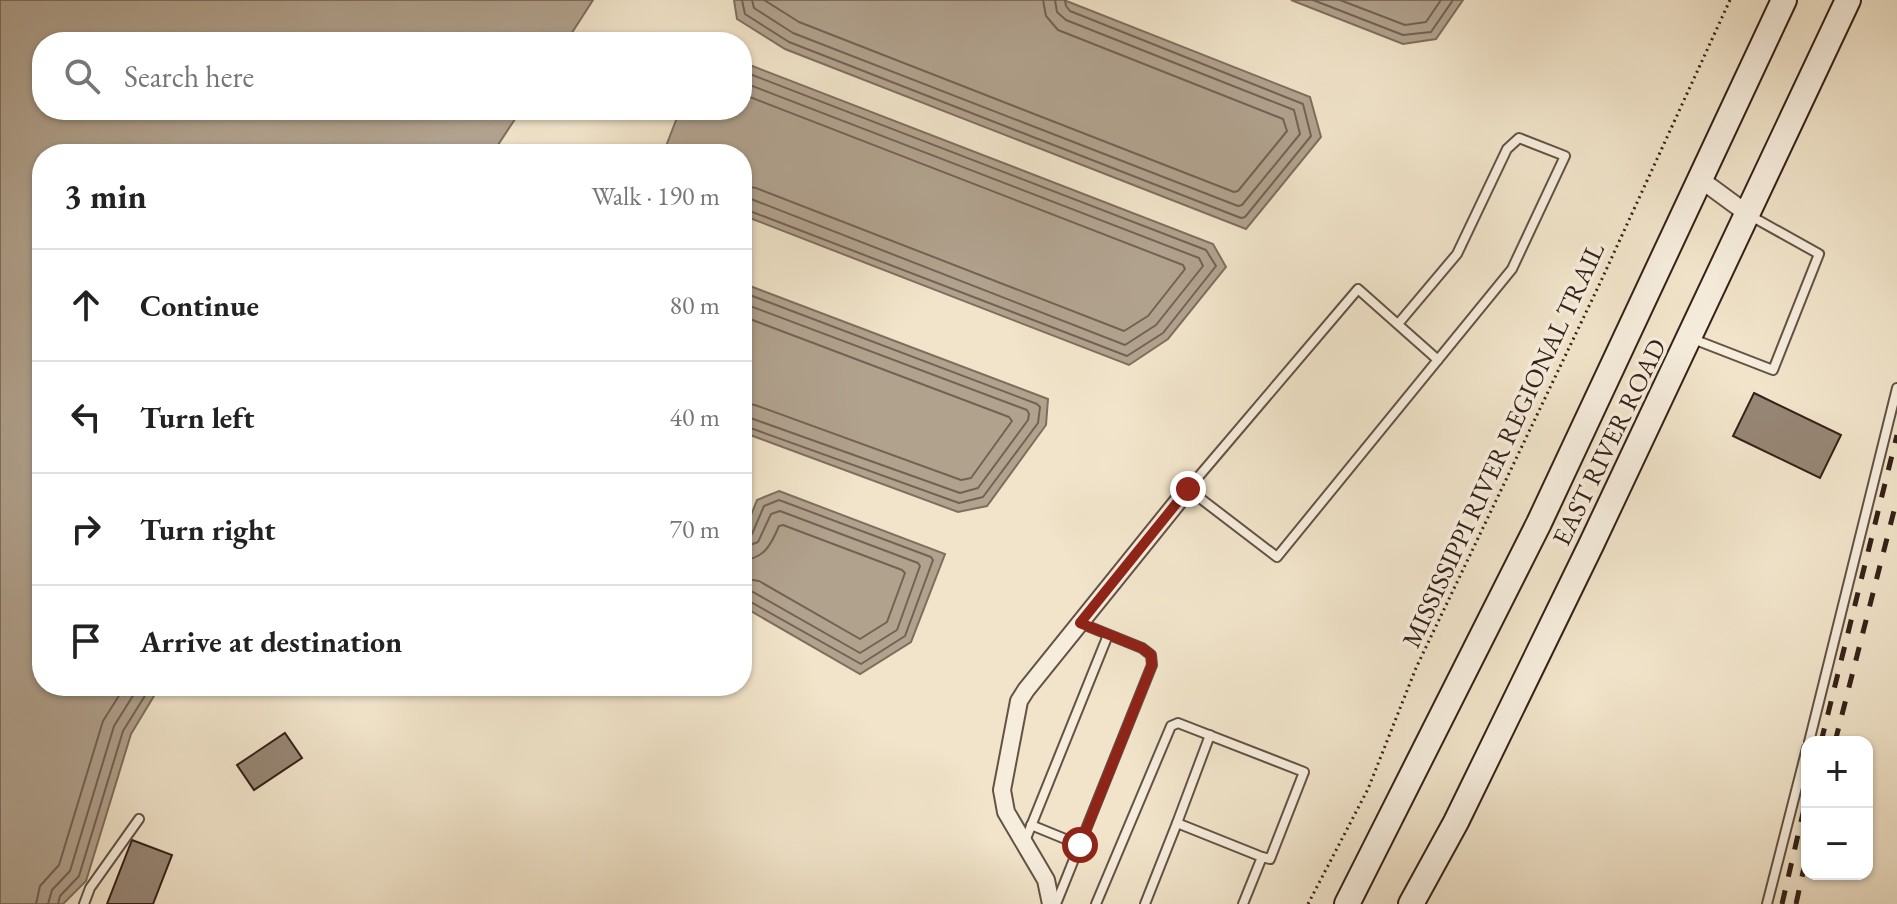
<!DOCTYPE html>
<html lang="en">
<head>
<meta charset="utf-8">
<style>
	body { margin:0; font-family:"EB Garamond",serif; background:#f6f6f6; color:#222 }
	.controls { position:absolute; right:24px; bottom:24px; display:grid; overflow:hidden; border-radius:16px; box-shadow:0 2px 6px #0004 }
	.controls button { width:72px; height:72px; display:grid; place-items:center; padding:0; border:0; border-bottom:2px solid #e0e0e0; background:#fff; color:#222; font:40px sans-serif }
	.stop { position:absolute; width:24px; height:24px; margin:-18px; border:6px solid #8f2418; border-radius:50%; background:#fff }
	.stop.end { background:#8f2418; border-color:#fff; box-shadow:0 2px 8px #0008 }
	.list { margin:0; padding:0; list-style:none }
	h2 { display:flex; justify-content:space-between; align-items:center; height:104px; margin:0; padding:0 32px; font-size:34px }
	h2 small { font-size:26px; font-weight:400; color:#767676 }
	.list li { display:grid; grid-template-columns:52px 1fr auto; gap:24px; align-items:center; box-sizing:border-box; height:112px; padding:0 32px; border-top:2px solid #e0e0e0 }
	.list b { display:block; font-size:30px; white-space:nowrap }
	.list em { font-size:26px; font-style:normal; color:#767676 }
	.icon { flex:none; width:44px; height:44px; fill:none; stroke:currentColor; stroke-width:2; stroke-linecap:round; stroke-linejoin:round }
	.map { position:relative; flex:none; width:1897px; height:904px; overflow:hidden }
	.search { position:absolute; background:#fff; box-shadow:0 2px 6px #0004; left:32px; top:32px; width:720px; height:88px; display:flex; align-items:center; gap:20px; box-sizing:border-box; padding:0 28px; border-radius:32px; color:#767676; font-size:30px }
	.panel { position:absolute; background:#fff; box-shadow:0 2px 6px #0004; left:32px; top:144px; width:720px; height:552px; border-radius:32px }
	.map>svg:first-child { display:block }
	.water { fill:#b1a28e; stroke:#7f6e5f; stroke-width:2 }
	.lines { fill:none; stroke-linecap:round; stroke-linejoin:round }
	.shore { stroke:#736254; stroke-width:2 }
	.building { fill:#978675; stroke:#352119; stroke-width:2 }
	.lane-casing { stroke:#645245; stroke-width:12 }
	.street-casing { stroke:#645245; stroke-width:20 }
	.secondary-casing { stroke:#352119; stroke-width:28 }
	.path { stroke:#352119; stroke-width:3; stroke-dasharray:2 4; stroke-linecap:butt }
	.lane { stroke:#f6eddd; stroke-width:8 }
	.street { stroke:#f6eddd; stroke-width:16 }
	.secondary { stroke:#f6eddd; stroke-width:24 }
	.rail { stroke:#352119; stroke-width:5; stroke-dasharray:14 14; stroke-linecap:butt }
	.route { stroke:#8f2418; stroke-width:10 }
	.labels { text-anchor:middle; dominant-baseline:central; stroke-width:7; stroke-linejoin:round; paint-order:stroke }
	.street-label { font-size:26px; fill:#352119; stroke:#f6eddd }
</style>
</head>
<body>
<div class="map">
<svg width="1897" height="904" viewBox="0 0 1897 904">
	<rect width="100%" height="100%" fill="#f1e4ca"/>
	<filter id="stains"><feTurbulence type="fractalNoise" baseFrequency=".0025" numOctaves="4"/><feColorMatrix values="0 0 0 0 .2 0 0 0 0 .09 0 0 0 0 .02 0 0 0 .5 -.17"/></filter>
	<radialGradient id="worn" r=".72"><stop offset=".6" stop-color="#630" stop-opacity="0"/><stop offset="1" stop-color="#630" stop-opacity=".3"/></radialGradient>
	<g class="water">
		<path d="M0,0h593l-27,42h-524v68h479l-29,44h-450v532h118l-29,48 -45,147 -23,23h-63z"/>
		<path d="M734,0h330l246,97 11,40 -75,92 -461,-180 -48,-30z"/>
		<path d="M1291,0h172l-27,39 -33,5z"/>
		<path d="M742,62l471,182 13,23 -58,72 -39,26 -387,-150v-61h-79l17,-44h62z"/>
		<path d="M742,283l306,116 -2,26 -59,81 -29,6 -216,-80z"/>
		<path d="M779,491l166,63 -34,88 -51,32 -118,-68v-68l15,-38z"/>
	</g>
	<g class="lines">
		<g class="shore">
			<path d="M742,0l3,14 44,28 452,176 4,-1 66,-81 -8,-32 -233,-93 -4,-5 -1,-6"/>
			<path d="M752,0l2,8 39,25 445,173 4,-1 58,-71 -6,-24 -228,-90 -9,-8 -2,-12"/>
			<path d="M764,0l35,22 435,170 4,-1 49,-60 -4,-12 -225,-89 -12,-14 -3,-16"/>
			<path d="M1313,0l90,35 28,-3 22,-32"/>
			<path d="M1340,0l65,25 21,-3 15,-22"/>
			<path d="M742,71l464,179 10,16 -53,67 -36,23 -385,-148"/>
			<path d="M742,82l457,176 4,8 -47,59 -31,20 -374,-146 -9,-1"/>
			<path d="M742,94l441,171 2,4 -37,47 -24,15 -368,-143 -14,-2"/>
			<path d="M742,292l295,112 3,3 -2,16 -55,74 -24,6 -217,-78"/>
			<path d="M742,303l285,107 2,4 -1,6 -50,68 -18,5 -218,-78"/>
			<path d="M742,316l267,101 3,4 -41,57 -10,2 -206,-75 -13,-2"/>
			<path d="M742,538l10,-4 12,-28 15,-6 152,57 2,3 -28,76 -44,28 -112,-63 -7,-1"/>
			<path d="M742,548l16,-6 13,-28 9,-3 138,52 2,3 -23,64 -37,23 -107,-61 -11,-2"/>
			<path d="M742,560c22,-1 29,-15 37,-34l4,-1 119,45 3,3 -18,49 -27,17 -101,-58 -17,-3"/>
			<path d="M36,904l4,-18 19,-21 44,-144 22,-35"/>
			<path d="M48,904l4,-14 18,-19 44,-145 25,-40"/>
			<path d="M58,904l2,-8 19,-20 44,-145 28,-45"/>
		</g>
	</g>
	<g class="building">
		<path d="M1754,393l87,42 -21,43 -87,-42z"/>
		<path d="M285,733l17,25 -48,32 -17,-25z"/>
		<path d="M132,840l40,15 -19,49h-46z"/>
	</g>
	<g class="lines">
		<defs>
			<g id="lane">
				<path d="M1398,324l59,-70 50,-105 12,-11 46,18 -53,113 -235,288 -89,-68 170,-200 80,71"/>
				<path d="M1693,339l80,31 46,-116 -70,-39"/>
				<path d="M1809,742l88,-354"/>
				<path d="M1177,823l33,-88"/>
				<path d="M1031,825l49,20"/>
				<path d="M1025,841l83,-206"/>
				<path d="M84,904l6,-16 49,-69"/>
				<path d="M1056,904l96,-239 -1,-10 -9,-7 -62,-25"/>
				<path d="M1096,904l75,-178 7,-3 126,49 -34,87 -8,-2 -19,47"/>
				<path d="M1145,904l32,-81 85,34"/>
				<path d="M1767,904l40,-156"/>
			</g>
			<g id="street">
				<path d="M1700,179l49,36"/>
				<path d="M1051,904l-5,-24 -40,-68 -4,-22 17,-89 7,-11 162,-201"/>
			</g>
			<g id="secondary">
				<path d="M1347,904l192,-381 245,-523"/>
				<path d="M1411,904l45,-82 135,-277 257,-545"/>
			</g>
		</defs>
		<use href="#lane" class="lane-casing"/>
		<use href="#street" class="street-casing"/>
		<use href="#secondary" class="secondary-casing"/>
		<path class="path" d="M1308,904l60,-115 48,-121 185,-387 129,-281"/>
		<use href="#lane" class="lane"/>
		<use href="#street" class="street"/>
		<use href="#secondary" class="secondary"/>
		<g class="rail">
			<path d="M1821,742l76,-307"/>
			<path d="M1835,742l62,-243"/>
			<path d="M1782,904l25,-108"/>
			<path d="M1796,904l11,-50"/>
		</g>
	</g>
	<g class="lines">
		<path class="route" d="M1080,845l72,-180 -1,-10 -9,-7 -62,-25 108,-134"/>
	</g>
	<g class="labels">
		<g class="street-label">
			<text transform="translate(1609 442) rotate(-64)">EAST RIVER ROAD</text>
			<text transform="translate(1503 445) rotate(-65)">MISSISSIPPI RIVER REGIONAL TRAIL</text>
		</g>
	</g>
	<rect width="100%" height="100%" filter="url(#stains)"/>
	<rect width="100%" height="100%" fill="url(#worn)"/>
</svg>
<div class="controls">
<button>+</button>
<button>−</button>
</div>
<div class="stop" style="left:1080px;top:845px"></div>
<div class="stop end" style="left:1188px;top:489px"></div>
<div class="search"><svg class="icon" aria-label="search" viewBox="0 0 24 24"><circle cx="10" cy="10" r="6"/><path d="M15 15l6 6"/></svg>Search here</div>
<section class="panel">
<h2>3 min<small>Walk · 190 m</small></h2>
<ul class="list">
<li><svg class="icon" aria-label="ahead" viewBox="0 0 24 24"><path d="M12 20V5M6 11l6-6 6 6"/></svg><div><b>Continue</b></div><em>80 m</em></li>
<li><svg class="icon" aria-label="left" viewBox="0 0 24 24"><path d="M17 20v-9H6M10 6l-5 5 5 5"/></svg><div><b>Turn left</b></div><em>40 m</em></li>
<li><svg class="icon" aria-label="right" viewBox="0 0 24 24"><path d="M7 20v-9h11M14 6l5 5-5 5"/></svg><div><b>Turn right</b></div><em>70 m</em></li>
<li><svg class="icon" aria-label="arrive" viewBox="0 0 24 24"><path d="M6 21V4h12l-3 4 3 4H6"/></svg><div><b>Arrive at destination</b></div></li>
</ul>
</section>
</div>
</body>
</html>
